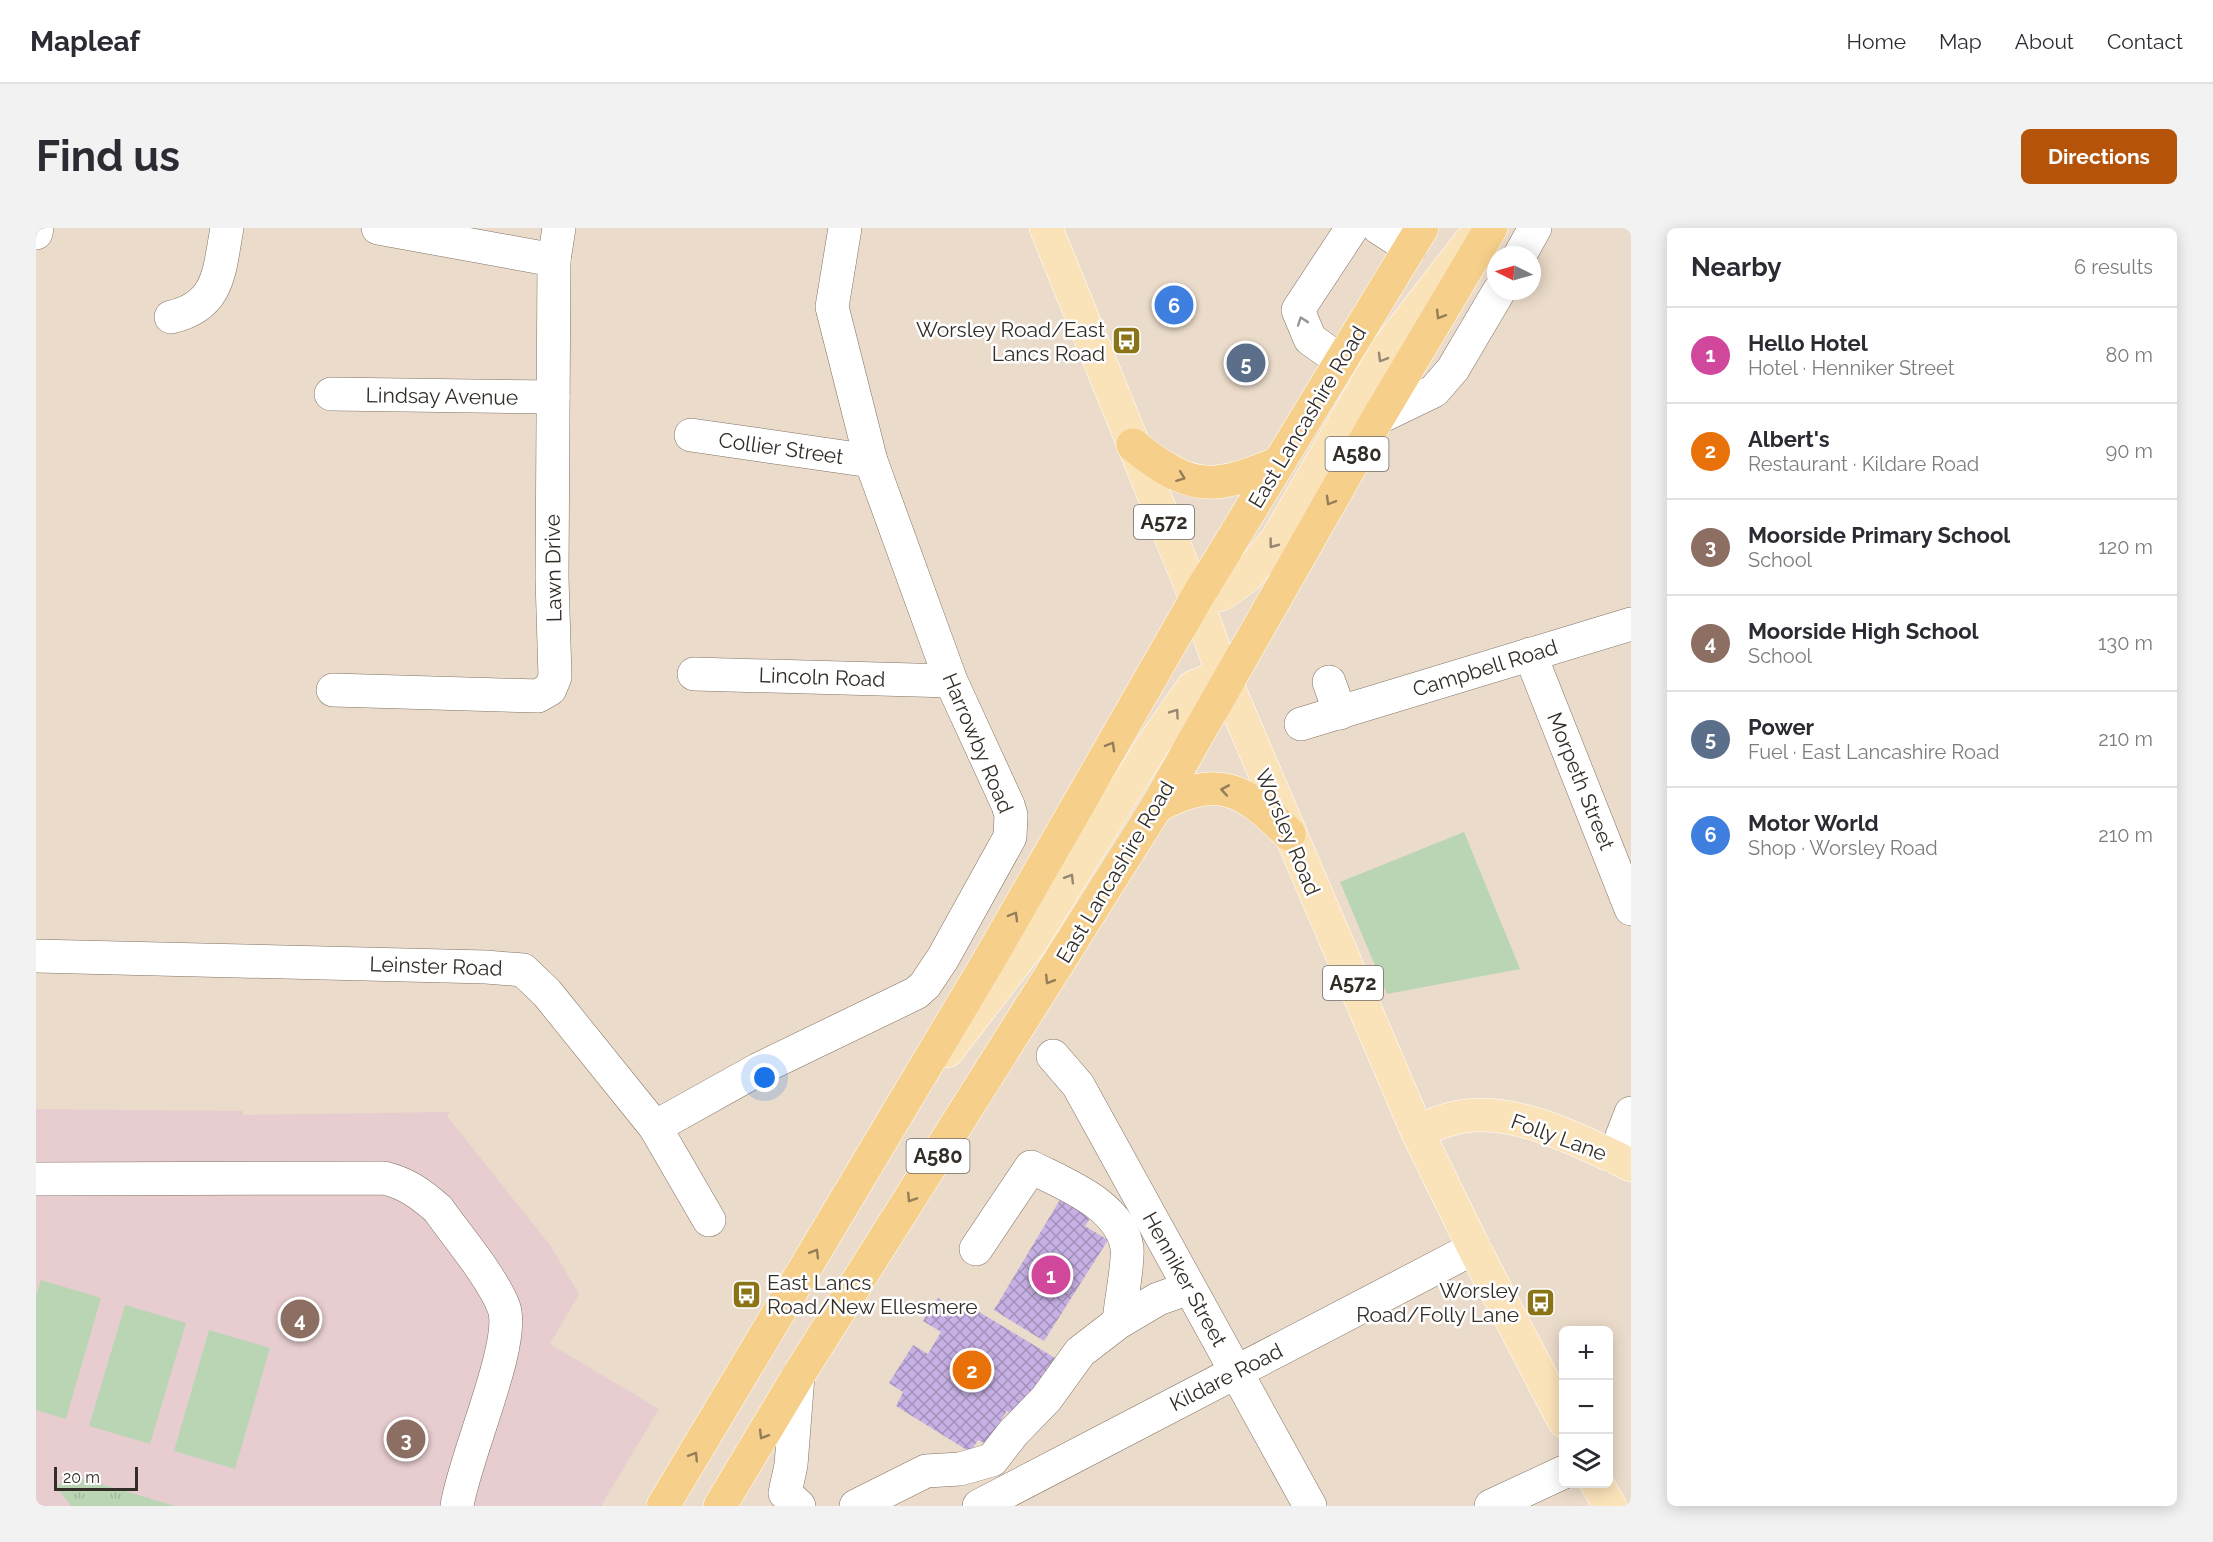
<!DOCTYPE html>
<html lang="en">
<head>
<meta charset="utf-8">
<style>
	body { margin:0; font-family:Raleway,sans-serif; background:#f2f2f3; color:#2b2b33 }
	.controls { position:absolute; right:18px; bottom:18px; display:grid; overflow:hidden; border-radius:9px; box-shadow:0 3px 15px #0003 }
	.controls button { width:54px; height:54px; display:grid; place-items:center; padding:0; border:0; border-bottom:2px solid #e1e1e2; background:#fff; color:#2b2b33; font:30px sans-serif }
	.compass { position:absolute; left:1451px; top:18px; width:54px; height:54px; border-radius:50%; background:#fff; box-shadow:0 3px 15px #0003; rotate:275deg }
	.scale { position:absolute; left:18px; bottom:15px; width:84px; box-sizing:border-box; padding-left:6px; border:3px solid #332d27; border-top:0; font-size:16px; line-height:21px; white-space:nowrap; color:#332d27; -webkit-text-stroke:4px #fff; paint-order:stroke }
	.you { position:absolute; left:729px; top:850px; width:21px; height:21px; margin:-15px; border:4px solid #fff; border-radius:50%; background:#1a73e8; box-shadow:0 0 0 9px #1a73e833 }
	.badge { display:grid; place-items:center; width:39px; height:39px; border-radius:50%; background:#b45309; color:#fff; font-size:20px; font-weight:700 }
	.pin { position:absolute; translate:-50% -50%; border:3px solid #fff; box-shadow:0 2px 6px #0006 }
	.list { margin:0; padding:0; list-style:none }
	h2 { display:flex; justify-content:space-between; align-items:center; height:78px; margin:0; padding:0 24px; font-size:26px }
	h2 small { font-size:20px; font-weight:400; color:#7c7c81 }
	.list li { display:grid; grid-template-columns:39px 1fr auto; gap:18px; align-items:center; box-sizing:border-box; height:96px; padding:0 24px; border-top:2px solid #e1e1e2 }
	.list b { display:block; font-size:22px; white-space:nowrap }
	.list p { margin:0; font-size:20px; white-space:nowrap; color:#7c7c81 }
	.list em { font-size:20px; font-style:normal; color:#7c7c81 }
	.icon { flex:none; width:33px; height:33px; fill:none; stroke:currentColor; stroke-width:2; stroke-linecap:round; stroke-linejoin:round }
	.map { position:relative; flex:none; width:1595px; height:1278px; overflow:hidden; border-radius:9px }
	header { display:flex; align-items:center; gap:36px; box-sizing:border-box; height:84px; padding:0 30px; background:#fff; border-bottom:2px solid #e1e1e2 }
	header strong { font-size:28px }
	nav { display:flex; gap:33px; margin-inline-start:auto; font-size:21px }
	.intro { display:flex; align-items:center; justify-content:space-between; box-sizing:border-box; height:144px; padding:0 36px }
	h1 { margin:0; font-size:42px }
	.button { padding:15px 27px; border-radius:9px; background:#b45309; color:#fff; font-size:21px; font-weight:700 }
	main { display:flex; gap:36px; padding:0 36px }
	aside { flex:1; background:#fff; border-radius:9px; box-shadow:0 3px 15px #0003 }
	.map>svg:first-child { display:block }
	.education { fill:#e7cdcf }
	.grass { fill:url(#grass-tufts) }
	.pitch { fill:#bad5b4 }
	.building { fill:url(#building-cross-hatch) }
	.lines { fill:none; stroke-linecap:round; stroke-linejoin:round }
	.minor-casing { stroke:#807263; stroke-width:34 }
	.major-casing { stroke:#fff; stroke-width:34 }
	.highway-casing { stroke:#fff; stroke-width:34 }
	.minor { stroke:#fff; stroke-width:33 }
	.major { stroke:#fae2b9; stroke-width:33 }
	.highway { stroke:#f6cf8b; stroke-width:33 }
	.oneway { stroke:#947e59 }
	.oneway2 { stroke:#999693 }
	.oneway3 { stroke:#968870 }
	.labels { text-anchor:middle; dominant-baseline:central; stroke-width:5; stroke-linejoin:round; paint-order:stroke }
	.shield { fill:#fff; stroke:#706c68; stroke-width:1.5 }
	.shield-label { font-size:20px; font-weight:bold; fill:#332d27 }
	.poi-label { font-size:21px; fill:#332d27; stroke:#fff; text-anchor:end }
	.street-label { font-size:21px; fill:#332d27; stroke:#fff }
</style>
</head>
<body>
<header>
<strong>Mapleaf</strong>
<nav><a>Home</a><a>Map</a><a>About</a><a>Contact</a></nav>
</header>
<div class="intro"><h1>Find us</h1><a class="button">Directions</a></div>
<main>
<div class="map">
<svg width="1595" height="1278" viewBox="0 0 1595 1278">
	<defs>
		<pattern id="grass-tufts" width="24" height="20" patternUnits="userSpaceOnUse" patternTransform="scale(1.5)"><rect width="24" height="20" fill="#bad5b4"/><path d="M3 7l-1-3M5 7V3M7 7l1-3M15 17l-1-3M17 17v-4M19 17l1-3" fill="none" stroke="#a0b79b"/></pattern>
		<pattern id="building-cross-hatch" width="8" height="8" patternUnits="userSpaceOnUse" patternTransform="scale(1.5)"><rect width="8" height="8" fill="#c7b0e4"/><path d="M0 0l8 8M0 8l8-8" fill="none" stroke="#a290b9"/></pattern>
	</defs>
	<rect width="100%" height="100%" fill="#ebdbca"/>
	<path class="education" d="M0,881l207,2v4l207,-3 -3,4 103,129 29,49 -29,50 109,65 -58,97h-565z"/>
	<path class="grass" d="M31,1246l108,32h-104l-14,-18z"/>
	<g class="pitch">
		<path d="M1428,604l56,137 -133,25 -47,-112z"/>
		<path d="M5,1052l60,18 -35,121 -30,-9v-114z"/>
		<path d="M89,1077l61,18 -36,121 -61,-18z"/>
		<path d="M173,1102l61,18 -35,121 -61,-18z"/>
	</g>
	<g class="building">
		<path d="M1025,970l30,19 -6,9 23,14 -64,101 -50,-31z"/>
		<path d="M902,1070l18,12 5,-9 94,57 -36,60 -12,-7 -21,33 -8,-4 -8,12 -74,-46 7,-14 -14,-9 24,-38 15,9 13,-22 -18,-11z"/>
	</g>
	<g class="lines">
		<defs>
			<g id="minor">
				<path d="M342,0l176,32"/>
				<path d="M1343,0l31,20"/>
				<path d="M0,5l1,-5"/>
				<path d="M1484,27l15,-27"/>
				<path d="M135,89c49,-11 48,-46 56,-89"/>
				<path d="M1305,133l-31,-22 -12,-29 54,-82"/>
				<path d="M295,166l222,3"/>
				<path d="M1342,190l56,-27 19,-22 46,-78"/>
				<path d="M655,207l180,26"/>
				<path d="M1494,426l101,255"/>
				<path d="M658,446l257,7"/>
				<path d="M1293,454l11,31"/>
				<path d="M297,462l205,6 12,-7 5,-12 -3,-99 2,-318 5,-32"/>
				<path d="M1265,496l330,-100"/>
				<path d="M0,728l450,11 37,3 24,23 108,134 54,93"/>
				<path d="M1017,828l25,29 232,421"/>
				<path d="M619,899l104,-58 157,-76 9,-8 18,-27 67,-121 1,-22 -3,-10 -57,-124 -80,-220 -39,-154 13,-79"/>
				<path d="M1578,929l17,-44"/>
				<path d="M0,951l348,-1c22,5 37,16 54,31 19,27 55,69 66,99 12,36 -40,150 -47,198"/>
				<path d="M940,1021l55,-82c33,17 90,38 96,81 2,13 -7,58 -8,74"/>
				<path d="M762,1148l-7,89 -6,28 14,13"/>
				<path d="M820,1278l70,-35 34,-2 32,-9 21,-27 33,-34 34,-47 39,-30 39,-23 31,-11"/>
				<path d="M943,1278l495,-258"/>
				<path d="M1455,1278l73,-34"/>
			</g>
			<g id="major">
				<path d="M1010,0l150,371 30,83 191,449 57,117 90,173"/>
				<path d="M1160,371l26,-5 24,-17 31,-38 111,-191 88,-114"/>
				<path d="M911,823l84,-109 123,-199 39,-56 20,-8 13,3"/>
				<path d="M1381,903c16,-6 31,-13 48,-15 56,-7 117,26 166,49"/>
				<path d="M1561,1256l13,22"/>
			</g>
			<g id="highway">
				<path d="M1097,217c58,46 78,46 146,18"/>
				<path d="M1121,578c62,-32 86,-18 132,28"/>
				<path d="M627,1278l326,-546 207,-361 226,-371"/>
				<path d="M684,1278l78,-130 359,-570 221,-388 113,-190"/>
			</g>
		</defs>
		<use href="#minor" class="minor-casing"/>
		<use href="#major" class="major-casing"/>
		<use href="#highway" class="highway-casing"/>
		<use href="#minor" class="minor"/>
		<use href="#major" class="major"/>
		<use href="#highway" class="highway"/>
	</g>
	<defs><path id="oneway-chevron" d="M-2-3.5L2.5 0L-2 3.5" fill="none" stroke-width="1.6" stroke-linecap="round" stroke-linejoin="round" transform="scale(1.5)"/></defs>
	<g class="oneway">
		<use href="#oneway-chevron" transform="translate(1404 87) rotate(121)"/>
		<use href="#oneway-chevron" transform="translate(1145 249) rotate(21)"/>
		<use href="#oneway-chevron" transform="translate(1294 273) rotate(120)"/>
		<use href="#oneway-chevron" transform="translate(1075 518) rotate(-60)"/>
		<use href="#oneway-chevron" transform="translate(1189 562) rotate(-170)"/>
		<use href="#oneway-chevron" transform="translate(978 688) rotate(-60)"/>
		<use href="#oneway-chevron" transform="translate(1013 752) rotate(122)"/>
		<use href="#oneway-chevron" transform="translate(875 970) rotate(123)"/>
		<use href="#oneway-chevron" transform="translate(779 1025) rotate(-59)"/>
		<use href="#oneway-chevron" transform="translate(727 1207) rotate(121)"/>
		<use href="#oneway-chevron" transform="translate(658 1228) rotate(-58)"/>
	</g>
	<use class="oneway2" href="#oneway-chevron" transform="translate(1266 93) rotate(-109)"/>
	<g class="oneway3">
		<use href="#oneway-chevron" transform="translate(1346 130) rotate(120)"/>
		<use href="#oneway-chevron" transform="translate(1237 316) rotate(127)"/>
		<use href="#oneway-chevron" transform="translate(1139 485) rotate(-55)"/>
		<use href="#oneway-chevron" transform="translate(1034 650) rotate(-58)"/>
	</g>
	<defs>
		<symbol id="bus-square" viewBox="-11 -11 22 22"><rect x="-9" y="-9" width="18" height="18" rx="4" fill="#8a7417" stroke="#fff"/><path d="M-5-6H5V4H4V6H2V4H-2V6H-4V4H-5ZM-3.5-4V0h7V-4ZM-3.5 1.2v1.5H-2V1.2ZM2 1.2v1.5H3.5V1.2Z" fill="#fff"/></symbol>
	</defs>
	<g fill-rule="evenodd">
		<use href="#bus-square" x="1074" y="96" width="33" height="33"/>
		<use href="#bus-square" x="694" y="1050" width="33" height="33"/>
		<use href="#bus-square" x="1488" y="1058" width="33" height="33"/>
	</g>
	<g class="labels">
		<g class="shield">
			<rect x="1289.5" y="209" width="63" height="34" rx="4.5"/>
			<rect x="1098" y="277" width="60" height="34" rx="4.5"/>
			<rect x="1287" y="738" width="60" height="34" rx="4.5"/>
			<rect x="870.5" y="911" width="63" height="34" rx="4.5"/>
		</g>
		<g class="shield-label">
			<text x="1321" y="226">A580</text>
			<text x="1128" y="294">A572</text>
			<text x="1317" y="755">A572</text>
			<text x="902" y="928">A580</text>
		</g>
		<g class="poi-label">
			<text x="1069" y="101">Worsley Road/East<tspan x="1069" dy="24">Lancs Road</tspan></text>
			<text x="731" y="1054" text-anchor="start">East Lancs<tspan x="731" dy="24">Road/New Ellesmere</tspan></text>
			<text x="1483" y="1062">Worsley<tspan x="1483" dy="24">Road/Folly Lane</tspan></text>
		</g>
		<g class="street-label">
			<text transform="translate(406 168) rotate(1)">Lindsay Avenue</text>
			<text transform="translate(1271 189) rotate(-59)">East Lancashire Road</text>
			<text transform="translate(745 220) rotate(8)">Collier Street</text>
			<text transform="translate(517 340) rotate(-91)">Lawn Drive</text>
			<text transform="translate(1449 440) rotate(-17)">Campbell Road</text>
			<text transform="translate(786 449) rotate(2)">Lincoln Road</text>
			<text transform="translate(942 515) rotate(67)">Harrowby Road</text>
			<text transform="translate(1545 553) rotate(68)">Morpeth Street</text>
			<text transform="translate(1252 604) rotate(67)">Worsley Road</text>
			<text transform="translate(1079 644) rotate(-59)">East Lancashire Road</text>
			<text transform="translate(400 738) rotate(2)">Leinster Road</text>
			<text transform="translate(1523 909) rotate(20)">Folly Lane</text>
			<text transform="translate(1149 1051) rotate(61)">Henniker Street</text>
			<text transform="translate(1190 1149) rotate(-27)">Kildare Road</text>
		</g>
	</g>
</svg>
<div class="controls">
<button>+</button>
<button>−</button>
<button><svg class="icon" aria-label="layers" viewBox="0 0 24 24"><path d="M12 4l9 5-9 5-9-5zM3 14l9 5 9-5"/></svg></button>
</div>
<svg class="compass" viewBox="-18 -18 36 36"><path d="M0-13l5 13h-10z" fill="#e53935"/><path d="M0 13l5-13h-10z" fill="#7c7c81"/></svg>
<div class="scale">20 m</div>
<div class="you"></div>
<div class="pin badge" style="left:1015px;top:1047px;background:#d1479c">1</div>
<div class="pin badge" style="left:936px;top:1142px;background:#e8710a">2</div>
<div class="pin badge" style="left:370px;top:1211px;background:#8d6e63">3</div>
<div class="pin badge" style="left:264px;top:1091px;background:#8d6e63">4</div>
<div class="pin badge" style="left:1210px;top:135px;background:#5c6f8a">5</div>
<div class="pin badge" style="left:1138px;top:77px;background:#3f7fe0">6</div>
</div>
<aside>
<h2>Nearby<small>6 results</small></h2>
<ul class="list">
<li><span class="badge" style="background:#d1479c">1</span><div><b>Hello Hotel</b><p>Hotel · Henniker Street</p></div><em>80 m</em></li>
<li><span class="badge" style="background:#e8710a">2</span><div><b>Albert's</b><p>Restaurant · Kildare Road</p></div><em>90 m</em></li>
<li><span class="badge" style="background:#8d6e63">3</span><div><b>Moorside Primary School</b><p>School</p></div><em>120 m</em></li>
<li><span class="badge" style="background:#8d6e63">4</span><div><b>Moorside High School</b><p>School</p></div><em>130 m</em></li>
<li><span class="badge" style="background:#5c6f8a">5</span><div><b>Power</b><p>Fuel · East Lancashire Road</p></div><em>210 m</em></li>
<li><span class="badge" style="background:#3f7fe0">6</span><div><b>Motor World</b><p>Shop · Worsley Road</p></div><em>210 m</em></li>
</ul>
</aside>
</main>
</body>
</html>
